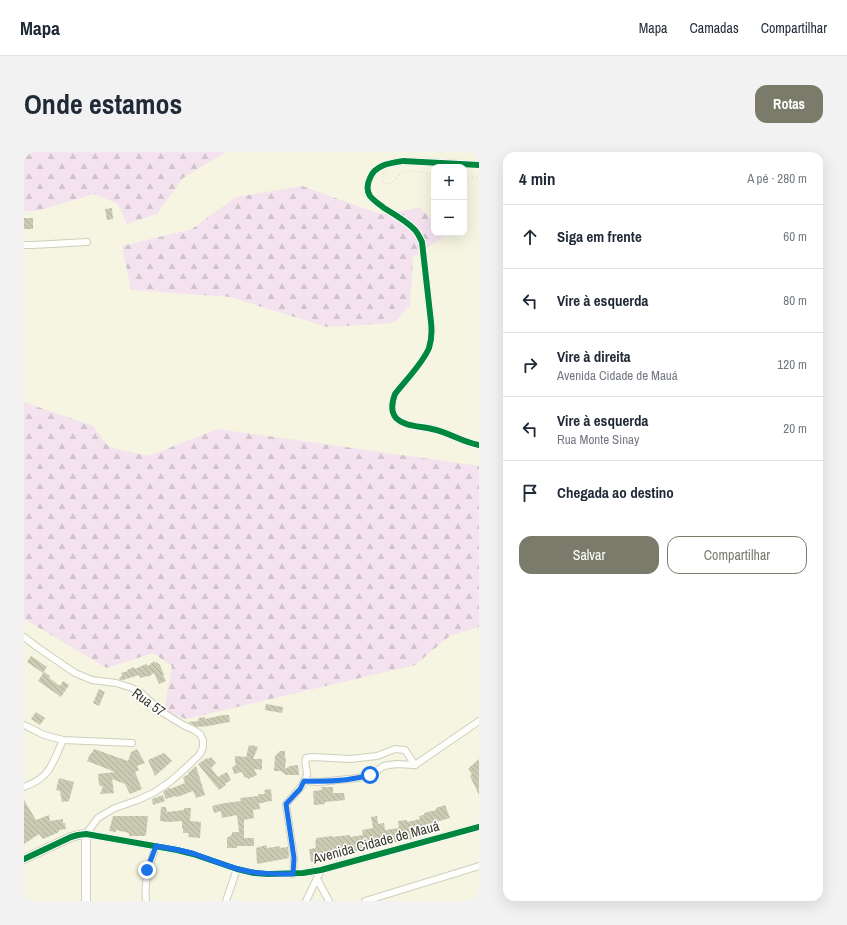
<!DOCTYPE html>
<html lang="pt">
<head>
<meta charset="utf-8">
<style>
	body { margin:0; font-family:"Archivo Narrow",sans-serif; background:#f2f2f3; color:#1f2937 }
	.controls { position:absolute; right:12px; top:12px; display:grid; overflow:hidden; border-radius:8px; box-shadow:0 4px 16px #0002 }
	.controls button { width:36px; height:36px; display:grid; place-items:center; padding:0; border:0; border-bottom:1px solid #e0e1e3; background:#fff; color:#1f2937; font:20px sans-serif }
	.stop { position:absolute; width:12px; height:12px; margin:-9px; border:3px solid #1a73e8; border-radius:50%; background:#fff }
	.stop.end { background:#1a73e8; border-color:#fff; box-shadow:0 1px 4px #0008 }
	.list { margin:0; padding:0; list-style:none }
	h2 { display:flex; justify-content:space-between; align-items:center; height:52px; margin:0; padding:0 16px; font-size:17px }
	h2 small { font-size:13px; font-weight:400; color:#747a83 }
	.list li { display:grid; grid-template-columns:26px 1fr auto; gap:12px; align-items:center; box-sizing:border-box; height:64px; padding:0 16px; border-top:1px solid #e0e1e3 }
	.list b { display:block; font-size:15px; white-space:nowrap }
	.list p { margin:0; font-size:13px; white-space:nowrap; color:#747a83 }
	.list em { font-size:13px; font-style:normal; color:#747a83 }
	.actions { display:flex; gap:8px; padding:12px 16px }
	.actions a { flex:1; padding:9px 0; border:1px solid #7b7b6b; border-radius:12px; text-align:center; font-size:14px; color:#7b7b6b }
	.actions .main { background:#7b7b6b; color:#fff }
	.icon { flex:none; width:22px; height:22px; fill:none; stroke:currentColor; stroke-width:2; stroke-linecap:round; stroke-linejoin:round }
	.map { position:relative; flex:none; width:455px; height:749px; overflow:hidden; border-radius:12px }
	header { display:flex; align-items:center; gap:24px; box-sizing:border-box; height:56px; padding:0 20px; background:#fff; border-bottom:1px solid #e0e1e3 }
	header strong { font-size:19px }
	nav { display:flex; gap:22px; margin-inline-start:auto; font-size:14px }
	.intro { display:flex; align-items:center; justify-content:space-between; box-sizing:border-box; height:96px; padding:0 24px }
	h1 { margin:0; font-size:28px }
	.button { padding:10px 18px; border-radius:12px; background:#7b7b6b; color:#fff; font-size:14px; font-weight:700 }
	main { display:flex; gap:24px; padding:0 24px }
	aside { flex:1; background:#fff; border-radius:12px; box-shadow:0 4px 16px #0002 }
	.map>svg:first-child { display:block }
	.forest { fill:url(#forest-firs) }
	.building { fill:url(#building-back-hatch) }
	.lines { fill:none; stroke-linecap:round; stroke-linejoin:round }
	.minor-casing { stroke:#cecfbf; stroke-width:8 }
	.tertiary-casing { stroke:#cecfbf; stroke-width:10 }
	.path { stroke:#dcdcd6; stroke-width:1.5; stroke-dasharray:1 3; stroke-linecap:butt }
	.minor { stroke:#fefefa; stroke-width:6 }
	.tertiary { stroke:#fefefa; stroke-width:8 }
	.cycleway-casing { stroke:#fff; stroke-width:8 }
	.cycleway { stroke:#00873e; stroke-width:6 }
	.route { stroke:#1a73e8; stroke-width:5 }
	.labels { text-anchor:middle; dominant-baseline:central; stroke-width:3; stroke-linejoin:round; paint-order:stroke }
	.street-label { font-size:14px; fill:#39392b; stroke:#fff }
</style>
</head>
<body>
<header>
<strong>Mapa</strong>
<nav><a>Mapa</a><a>Camadas</a><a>Compartilhar</a></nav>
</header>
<div class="intro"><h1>Onde estamos</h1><a class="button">Rotas</a></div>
<main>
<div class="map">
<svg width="455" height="749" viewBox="0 0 455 749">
	<defs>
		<pattern id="forest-firs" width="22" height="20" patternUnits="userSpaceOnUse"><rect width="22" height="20" fill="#f4e3ef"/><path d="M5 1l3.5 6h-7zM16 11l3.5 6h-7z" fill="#d2c4cd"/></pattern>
		<pattern id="building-back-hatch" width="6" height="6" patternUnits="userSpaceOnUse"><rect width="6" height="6" fill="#cbcbb3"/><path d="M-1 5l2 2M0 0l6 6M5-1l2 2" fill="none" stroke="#afaf9a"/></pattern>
	</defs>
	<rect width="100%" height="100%" fill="#f5f5e1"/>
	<g class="forest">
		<path d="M0,0h202l-43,26 -26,36 -30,10 -9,-20 -24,-10 -57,17h-13z"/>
		<path d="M278,34l78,28 40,-6 14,13v12h12l2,1 -35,23 -3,48 -16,18 -67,4 -97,-30 -99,-7 -9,-44 70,-17 44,-32z"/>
		<path d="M0,250l69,24 16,21 39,9 70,-27 261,37v161l-28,8 -36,30 -229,54 -22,-9 8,-44 -19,-13 -46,15 -83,-49z"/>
	</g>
	<g class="building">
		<path d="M88,56l1,11 -6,1 -2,-11z"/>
		<rect x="0" y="66" width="9" height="11"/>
		<path d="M7,504l16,11 -4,6 -16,-11z"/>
		<path d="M130,509l1,2 1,-1 4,3 4,10h-1l3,6 -7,3 -5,-11 -6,4 -1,-1 -7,2 -1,-3 -16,5h-3l-1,-2 3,-2 -1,-3 7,-2 -1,-1 7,-3 1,2 11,-5 2,2z"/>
		<path d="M20,520l6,4 -1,2 11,8 3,-5 6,4 -8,12 -23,-16z"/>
		<path d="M75,537l6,3 -6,14 -6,-3z"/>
		<path d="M242,552l17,3 -1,6 -17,-3z"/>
		<path d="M12,560l9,6 -5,7 -9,-6z"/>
		<path d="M199,563h6l1,7 -22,4 -11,1 -9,-5 11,-1 -1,-3 7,-1v2z"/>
		<path d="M225,593l3,1v-1l6,2 -5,12h9v11l-8,-1 3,6 -9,4 -1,-2 -2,1 -3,-6 -8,2 -2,-7 4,-2 -1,-3v-6l11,1z"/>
		<path d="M70,597l34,12 3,-9 6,-3 8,14 -8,3 2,4 -4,2 7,17 -12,5 -5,-10 -13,-5 2,14 -14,1 3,-7 -4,-2 -1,-11 17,-2 -28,-11 3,-7h1z"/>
		<path d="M256,599h5v7h1l-1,11 5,-3 8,-1 1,10h-13l-5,-4h-7l1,-15z"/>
		<path d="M140,601l8,8 -17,15 -7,-16z"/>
		<path d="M187,605l5,6 -5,5 7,9 9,-5 4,8 -6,4 1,1 -7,5 -21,-26 9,-6 1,1z"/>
		<path d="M455,607v36l-9,-19 2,-2 -4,-5 2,-2z"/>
		<path d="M172,614l9,29 -9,3 -3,-7 -16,6 -1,-1 -10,3 -3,-7 6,-4 1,1 15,-6 -2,-6 6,-3 -1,-1z"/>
		<path d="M35,626l15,4 -5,19 -7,1 -2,-11 -4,-1z"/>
		<path d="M297,635h12v6h11l1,7 -20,2v2l-11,1 -1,-14 9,-1z"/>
		<path d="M247,637l1,12 -8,1v1h-5l1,6 -7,1 1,8 -10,2v18h10v8h-17v2h-10v-11h3v-2h2v-3h7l-2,-17 -15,3 -1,-7 -7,2 -2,-7 13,-3 16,-2 -1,-3 19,-2 -1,-2h7l-1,-4z"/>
		<path d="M139,643l2,6 -12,4 -1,-6z"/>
		<path d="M0,648l12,20 13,-5 1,6 13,-2v4h2l1,6 -7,1v2l-16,7 -4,-5 -15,10z"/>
		<path d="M421,653l5,13 -18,5 3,9 -23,7 -29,5 -23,6 -20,4v2l-29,6 -2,-13 7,-1 -1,-7h1v-3l16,-2v1l18,-2v2l13,-2 -1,-5 11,-2 -2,-11 6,-1 1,8 6,-1 1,7 14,-2 -1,-7 9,-1v2l13,-3 -1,-3 5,-1v-2l12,-3v-2z"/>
		<path d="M137,655h5l1,5 17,-2v-2h7l-1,13 11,1 -1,16 -12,-1 1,-4h-6v-5h-1v-7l-13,1 -9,-1z"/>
		<path d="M89,664h35l-2,19h-1v1h-16v-3l-13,-3v2l-7,-1z"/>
		<path d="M242,693l1,3 13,-2v2l8,-1 1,11 -32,6 -1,-16z"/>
	</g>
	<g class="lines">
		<defs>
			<g id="minor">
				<path d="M455,13l-76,-4c-13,2 -28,4 -33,17 -3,6 -3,13 0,18 4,5 9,8 14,12 10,6 22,13 30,21 4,4 6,9 8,13l9,80c1,9 1,17 -2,26 -6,15 -24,33 -34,46 -3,8 -5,17 1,24 9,9 24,8 36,11 16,3 30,13 47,16"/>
				<path d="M0,93h9l54,-3"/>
				<path d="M0,485l13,10 38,26 17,7 24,3 16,5 9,5 21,19 21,13 11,5 6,4 3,6v7l-3,7 -10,10 -19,17 -16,11 -17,8 -23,8 -9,5 -8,5 -12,16 91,16 16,4 44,15 17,4 14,1 35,-1 18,-3 158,-43"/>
				<path d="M0,573l20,10 19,5 69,3"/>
				<path d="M280,629l15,1 39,-4 12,-3 14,-9 12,-2 19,1"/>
				<path d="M0,635c27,-10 28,-23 39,-47"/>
				<path d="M269,722l1,-16 -8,-54c6,-7 20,-20 21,-30 0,-6 -3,-10 -1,-16l6,-1 38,2 27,-3 18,-7 10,1 10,15 64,-44"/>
				<path d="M293,727l12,22"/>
				<path d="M122,749c-2,-22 3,-34 10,-55"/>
				<path d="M202,749l11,-32"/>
				<path d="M282,749l15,-31"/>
				<path d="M341,749l114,-35"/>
			</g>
			<path id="tertiary" d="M0,707l47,-22 7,-2 8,-1v67"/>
		</defs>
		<use href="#minor" class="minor-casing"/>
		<use href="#tertiary" class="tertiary-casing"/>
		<g class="path">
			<path d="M360,21l-1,2v6l4,3c8,-1 11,-10 18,-12 7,-2 21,1 29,2"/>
			<path d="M440,25l15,1"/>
		</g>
		<use href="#minor" class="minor"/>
		<use href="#tertiary" class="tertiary"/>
		<defs>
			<g id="cycleway">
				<path d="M455,13l-76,-4c-13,2 -28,4 -33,17 -3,6 -3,13 0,18 4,5 9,8 14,12 10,6 22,13 30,21 4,4 6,9 8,13l9,80c1,9 1,17 -2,26 -6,15 -24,33 -34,46 -3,8 -5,17 1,24 9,9 24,8 36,11 16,3 30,13 47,16"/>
				<path d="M0,707l47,-22 7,-2 8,-1 91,16 16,4 44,15 17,4 14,1 35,-1 18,-3 158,-43"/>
			</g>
		</defs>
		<use href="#cycleway" class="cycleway-casing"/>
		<use href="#cycleway" class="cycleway"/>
	</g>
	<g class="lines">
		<path class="route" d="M123,718l9,-24c13,2 26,4 39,8 14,5 29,11 43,15 19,5 36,5 55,5l1,-16 -8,-54 14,-15 4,-8c22,1 45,0 66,-6"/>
	</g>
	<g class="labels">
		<g class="street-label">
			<text transform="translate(125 550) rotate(36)">Rua 57</text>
			<text transform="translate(352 690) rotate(-15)">Avenida Cidade de Mauá</text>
		</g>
	</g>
</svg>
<div class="controls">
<button>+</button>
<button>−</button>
</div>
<div class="stop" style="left:346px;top:623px"></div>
<div class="stop end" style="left:123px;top:718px"></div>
</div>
<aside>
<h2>4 min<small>A pé · 280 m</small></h2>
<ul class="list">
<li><svg class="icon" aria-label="ahead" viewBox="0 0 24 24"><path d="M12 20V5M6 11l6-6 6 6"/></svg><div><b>Siga em frente</b></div><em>60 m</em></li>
<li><svg class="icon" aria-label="left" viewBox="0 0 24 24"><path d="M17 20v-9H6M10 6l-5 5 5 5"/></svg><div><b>Vire à esquerda</b></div><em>80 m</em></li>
<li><svg class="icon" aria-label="right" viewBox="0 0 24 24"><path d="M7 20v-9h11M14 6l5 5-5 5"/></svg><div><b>Vire à direita</b><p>Avenida Cidade de Mauá</p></div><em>120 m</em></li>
<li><svg class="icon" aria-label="left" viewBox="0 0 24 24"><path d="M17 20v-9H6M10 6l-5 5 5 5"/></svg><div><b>Vire à esquerda</b><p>Rua Monte Sinay</p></div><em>20 m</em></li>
<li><svg class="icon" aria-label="arrive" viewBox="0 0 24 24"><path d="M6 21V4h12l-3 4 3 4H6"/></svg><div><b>Chegada ao destino</b></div></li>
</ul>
<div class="actions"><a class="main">Salvar</a><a>Compartilhar</a></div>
</aside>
</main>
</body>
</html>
